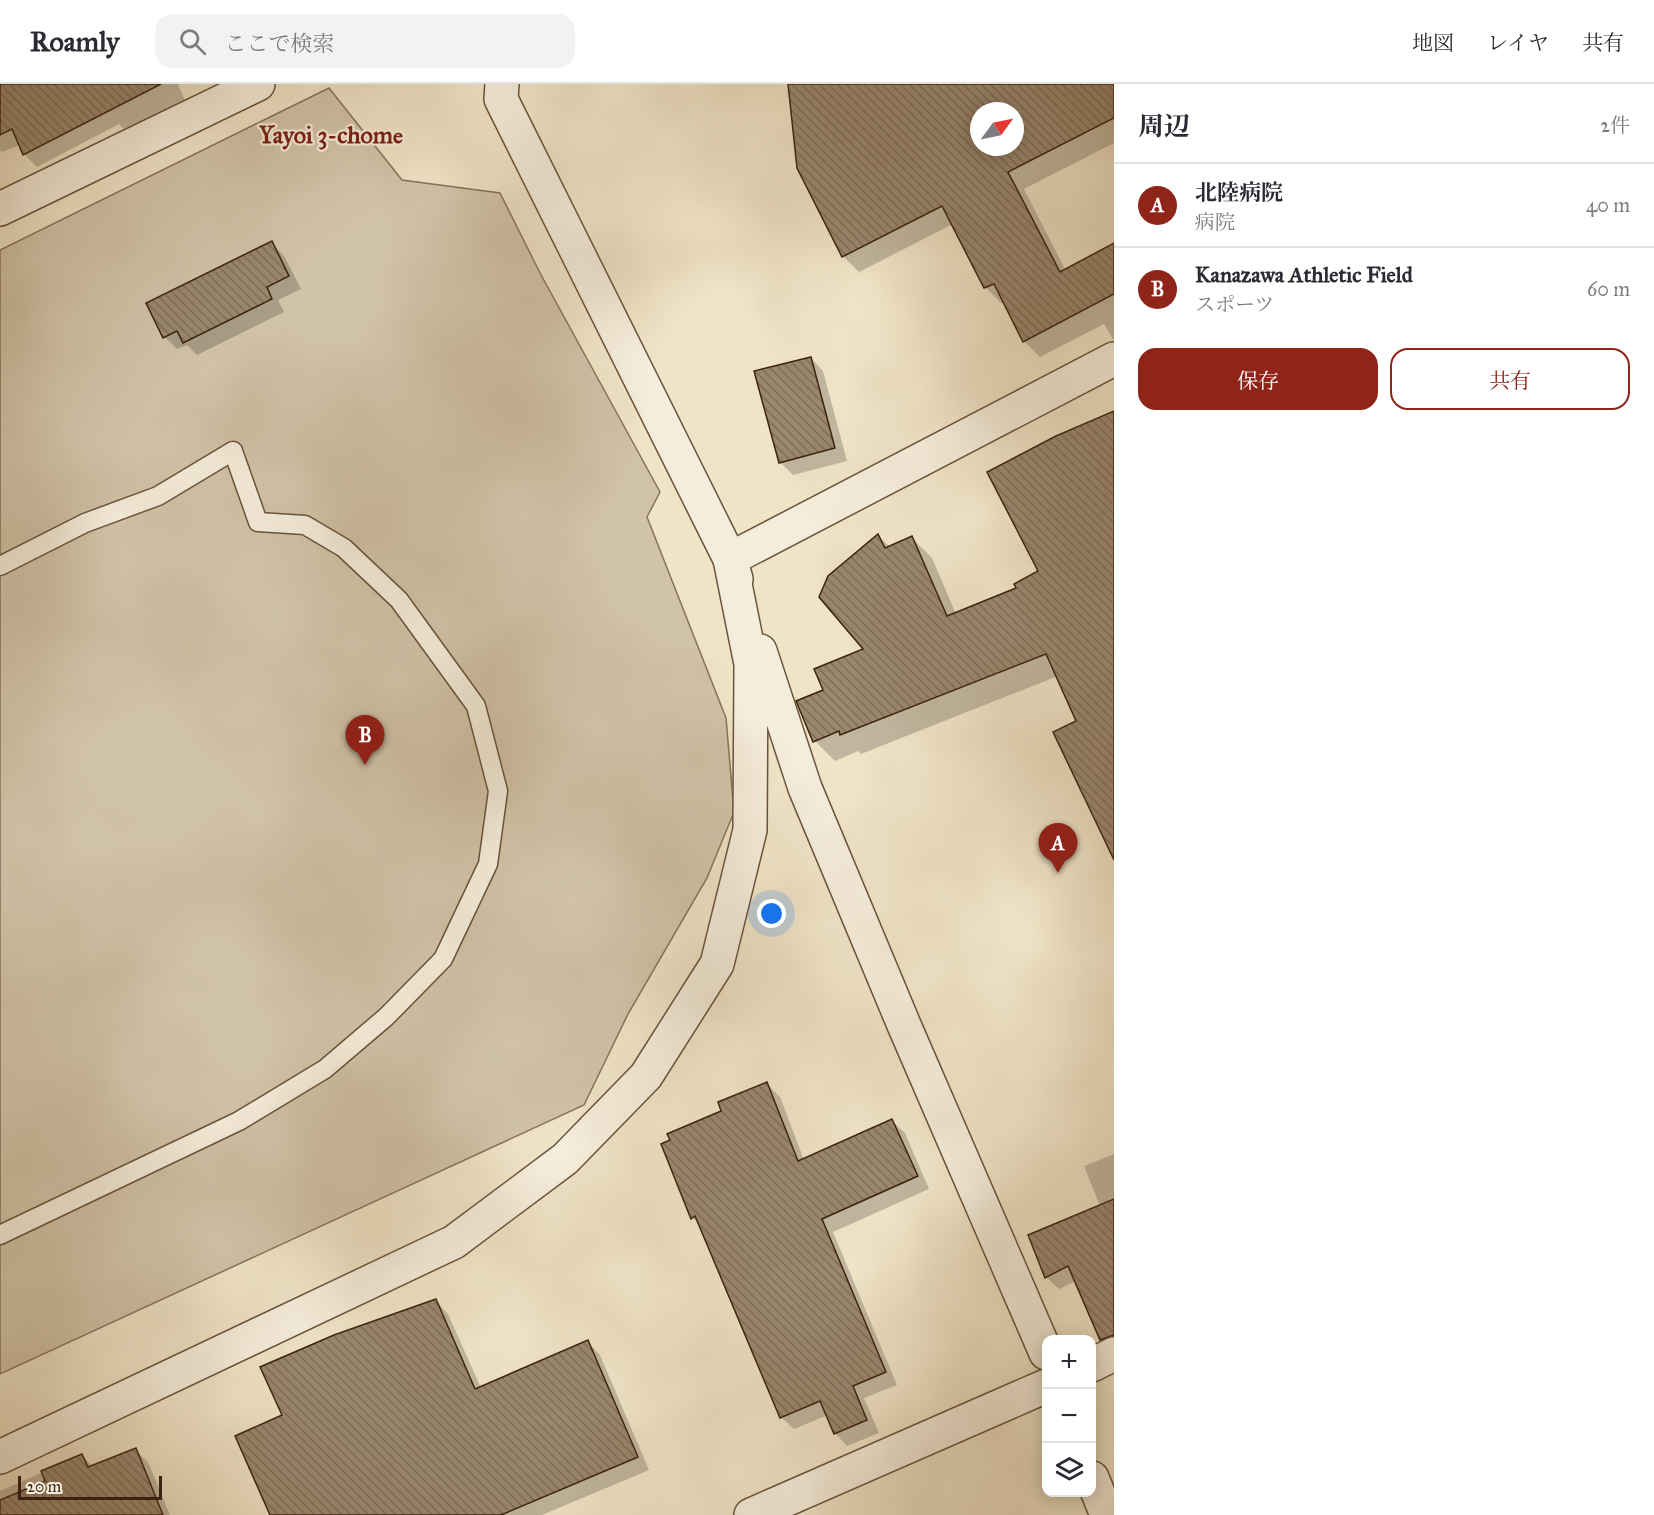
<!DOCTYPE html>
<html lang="ja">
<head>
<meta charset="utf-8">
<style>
	body { margin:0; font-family:"IM FELL Great Primer","Noto Serif JP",serif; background:#f2f2f3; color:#2b2b33 }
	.controls { position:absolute; right:18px; bottom:18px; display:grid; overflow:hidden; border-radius:12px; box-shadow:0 3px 15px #0003 }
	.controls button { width:54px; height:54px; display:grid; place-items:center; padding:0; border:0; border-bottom:2px solid #e1e1e2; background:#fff; color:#2b2b33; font:30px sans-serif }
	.compass { position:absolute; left:970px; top:18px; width:54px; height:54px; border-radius:50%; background:#fff; box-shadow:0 3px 15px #0003; rotate:57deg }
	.scale { position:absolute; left:18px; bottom:15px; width:144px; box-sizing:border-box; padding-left:6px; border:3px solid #3b230e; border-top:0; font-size:16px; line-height:21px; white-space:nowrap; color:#3b230e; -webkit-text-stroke:4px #f5eddb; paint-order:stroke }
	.you { position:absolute; left:772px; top:830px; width:21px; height:21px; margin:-15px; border:4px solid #fff; border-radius:50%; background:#1a73e8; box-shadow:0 0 0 9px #1a73e833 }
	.badge { display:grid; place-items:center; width:39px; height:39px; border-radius:50%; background:#8f2418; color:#fff; font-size:20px; font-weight:700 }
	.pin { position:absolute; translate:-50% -50px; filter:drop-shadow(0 2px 3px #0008) }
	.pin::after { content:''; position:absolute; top:32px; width:21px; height:18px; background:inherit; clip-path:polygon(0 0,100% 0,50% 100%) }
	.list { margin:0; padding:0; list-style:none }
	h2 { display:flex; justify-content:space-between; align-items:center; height:78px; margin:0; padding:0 24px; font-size:26px }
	h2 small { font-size:20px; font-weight:400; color:#7c7c81 }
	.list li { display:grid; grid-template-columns:39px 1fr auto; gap:18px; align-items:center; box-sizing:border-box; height:84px; padding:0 24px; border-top:2px solid #e1e1e2 }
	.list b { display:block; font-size:22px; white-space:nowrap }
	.list p { margin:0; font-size:20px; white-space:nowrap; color:#7c7c81 }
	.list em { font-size:20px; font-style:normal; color:#7c7c81 }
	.actions { display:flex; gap:12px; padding:18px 24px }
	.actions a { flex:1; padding:14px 0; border:2px solid #8f2418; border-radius:18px; text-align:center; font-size:21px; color:#8f2418 }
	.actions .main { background:#8f2418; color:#fff }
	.icon { flex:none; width:33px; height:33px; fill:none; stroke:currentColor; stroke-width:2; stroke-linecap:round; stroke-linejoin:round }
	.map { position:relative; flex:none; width:1114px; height:1431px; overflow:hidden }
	header { display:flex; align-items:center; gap:36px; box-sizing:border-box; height:84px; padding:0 30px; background:#fff; border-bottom:2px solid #e1e1e2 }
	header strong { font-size:28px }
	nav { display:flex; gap:33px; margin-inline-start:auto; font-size:21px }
	.search { width:420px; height:54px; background:#f2f2f3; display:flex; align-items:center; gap:15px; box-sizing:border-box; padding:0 21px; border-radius:18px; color:#7c7c81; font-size:22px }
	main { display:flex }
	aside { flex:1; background:#fff }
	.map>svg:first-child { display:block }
	.green { fill:#d1c3a8; stroke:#86735b; stroke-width:1.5 }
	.shadow { fill:#0003; fill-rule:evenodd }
	.building { fill:url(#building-back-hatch); stroke:#3b230e; stroke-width:1.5; fill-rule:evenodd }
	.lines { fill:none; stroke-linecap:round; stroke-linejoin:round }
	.service-casing { stroke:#68533c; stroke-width:21 }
	.minor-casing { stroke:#68533c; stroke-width:36 }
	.service { stroke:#f5eddb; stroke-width:18 }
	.minor { stroke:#f5eddb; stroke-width:33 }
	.labels { text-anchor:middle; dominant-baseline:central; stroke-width:4.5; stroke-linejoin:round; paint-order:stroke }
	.neighbourhood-label { font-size:24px; font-weight:bold; fill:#7a1f14; stroke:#f5eddb }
</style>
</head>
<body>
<header>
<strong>Roamly</strong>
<div class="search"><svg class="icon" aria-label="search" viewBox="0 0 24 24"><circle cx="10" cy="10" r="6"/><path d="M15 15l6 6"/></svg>ここで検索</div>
<nav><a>地図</a><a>レイヤ</a><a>共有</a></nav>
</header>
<main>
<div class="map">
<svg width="1114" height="1431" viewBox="0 0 1114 1431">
	<defs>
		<pattern id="building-back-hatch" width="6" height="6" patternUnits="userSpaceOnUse" patternTransform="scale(1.5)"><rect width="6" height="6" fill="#99876e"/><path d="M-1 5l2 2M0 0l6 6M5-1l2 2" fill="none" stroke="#7e6e59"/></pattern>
	</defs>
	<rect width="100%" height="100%" fill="#f0e4c7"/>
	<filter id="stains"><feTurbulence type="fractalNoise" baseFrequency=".00333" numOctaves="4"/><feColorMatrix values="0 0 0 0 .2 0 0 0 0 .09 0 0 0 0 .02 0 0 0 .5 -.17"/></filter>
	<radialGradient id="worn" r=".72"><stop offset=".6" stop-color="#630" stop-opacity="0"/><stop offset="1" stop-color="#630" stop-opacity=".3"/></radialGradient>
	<path class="green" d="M329,4l73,92 98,13 40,80 120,219 -13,25 79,201 8,94 -27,66 -79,136 -44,91 -584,269v-1124z"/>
	<g class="shadow">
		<path d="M0,0h178l8,19 -62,26 -5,-5 -82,43 -13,-13 -4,-9 -18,7 -2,-2z"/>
		<path d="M790,0h315l9,21v38l-90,46 42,82 39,-22 9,9v83l-10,-17 -64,33 -16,-16 -19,-39 -3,2 -17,-17 -32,-63 -94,48 -16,-16zM979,27h36v36h-36z"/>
		<path d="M271,159l13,13 17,33 -23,11 6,12 -87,43 -10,-10 -10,4 -12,-12z"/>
		<path d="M811,274l12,13 24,90 -54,14 -13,-13z"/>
		<path d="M1114,329v430l-12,-12 -24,-109 -20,-46 -197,78 -3,-3 -23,10 -20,-20 -17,-39 27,-11 41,-41 12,-114 12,11 22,-9 20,20 24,56 62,-25 22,-18 17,-134z"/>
		<path d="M767,1000l13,13 24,63 88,-39 13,12 24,56 -96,43 64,153 -33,13 15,35 -32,13 -12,-13 -7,-18 -34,14 -13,-12 -80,-191 -8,-8 -30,-73z"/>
		<path d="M1114,1070v173l-10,4 -28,-50 -17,8 -13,-12 54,-71 -16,-40z"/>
		<path d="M436,1217l12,13 33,74 107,-46 12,13 49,115 -107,45h-237l-21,-99z"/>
		<path d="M135,1366l13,12 22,53h-170v-24l82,-36 11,12z"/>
	</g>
	<g class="building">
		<path d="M0,0h161l-138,71 -11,-26 -12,6z"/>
		<path d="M788,0h326v34l-106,54 52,100 54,-29v51l-91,48 -29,-58 -10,4 -42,-82 -100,51 -45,-89zM979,27h36v36h-36z"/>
		<path d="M272,157l17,35 -22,11 5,12 -89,44 -6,-12 -14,7 -17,-35z"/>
		<path d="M811,273l24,91 -56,15 -25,-92z"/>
		<path d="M1114,327v449l-61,-128 23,-11 -30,-67 -206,81 -1,-4 -26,11 -17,-41 27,-11 -9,-21 49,-20 -44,-52 9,-21 50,-42 7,14 27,-12 35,80 69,-28 -2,-4 24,-13 -51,-99 69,-36z"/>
		<path d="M767,998l31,79 94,-42 26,57 -96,43 64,153 -33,14 14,34 -33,14 -14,-33 -40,17 -85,-202 -4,3 -30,-75 9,-4 -3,-6 54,-23 -3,-9z"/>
		<path d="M1114,1115v136l-14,5 -32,-74 -23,12 -17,-43z"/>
		<path d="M436,1215l39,90 113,-49 50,117 -137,58h-231l-35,-79 47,-21 -22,-48 74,-32z"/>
		<path d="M136,1364l27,67h-163v-15l45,-19 -4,-10 41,-17 6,13z"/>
	</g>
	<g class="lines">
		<defs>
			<path id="service" d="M0,482l85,-43 73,-27 75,-45 25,71 47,3 39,23 55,52 77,106 22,85 -10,73 -45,95 -57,58 -61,52 -86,52 -239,114"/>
			<g id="minor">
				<path d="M502,0l-1,15 229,460 6,20"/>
				<path d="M0,125l258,-125"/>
				<path d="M760,567l45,137 99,237 142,328"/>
				<path d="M1092,1281l22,-11"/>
				<path d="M0,1373l454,-215 111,-83 81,-83 71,-112 33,-134 1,-166 -21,-105 384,-200"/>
				<path d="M1092,1394l15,37"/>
				<path d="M751,1431l295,-129"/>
			</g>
		</defs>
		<use href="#service" class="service-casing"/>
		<use href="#minor" class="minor-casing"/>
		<use href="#service" class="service"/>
		<use href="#minor" class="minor"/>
	</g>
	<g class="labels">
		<g class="neighbourhood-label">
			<text x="331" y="51">Yayoi 3-chome</text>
		</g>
	</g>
	<rect width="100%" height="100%" filter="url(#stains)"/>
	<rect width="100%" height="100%" fill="url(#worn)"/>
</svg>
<div class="controls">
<button>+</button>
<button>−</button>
<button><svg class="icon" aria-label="layers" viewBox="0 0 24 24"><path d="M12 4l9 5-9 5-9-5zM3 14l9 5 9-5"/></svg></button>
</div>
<svg class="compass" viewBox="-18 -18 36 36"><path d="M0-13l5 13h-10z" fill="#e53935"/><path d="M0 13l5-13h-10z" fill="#7c7c81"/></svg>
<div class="scale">20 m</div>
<div class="you"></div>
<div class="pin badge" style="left:1058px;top:789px">A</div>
<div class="pin badge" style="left:365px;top:681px">B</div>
</div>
<aside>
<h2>周辺<small>2件</small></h2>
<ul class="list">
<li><span class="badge">A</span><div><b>北陸病院</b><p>病院</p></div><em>40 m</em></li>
<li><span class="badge">B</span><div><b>Kanazawa Athletic Field</b><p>スポーツ</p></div><em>60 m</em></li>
</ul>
<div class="actions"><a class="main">保存</a><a>共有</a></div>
</aside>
</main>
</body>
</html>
